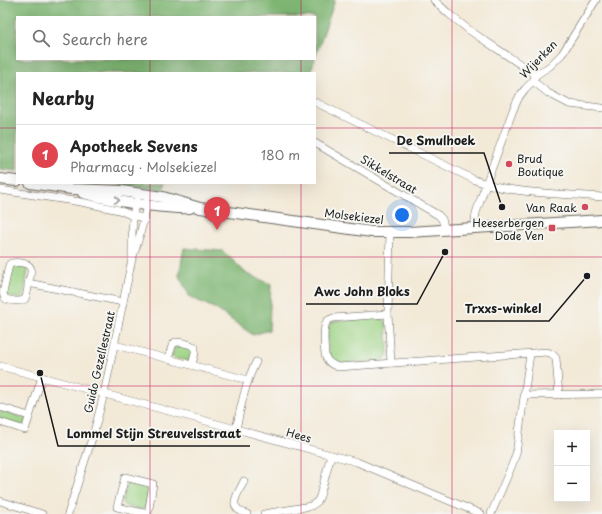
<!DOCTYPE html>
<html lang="en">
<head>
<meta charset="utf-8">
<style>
	body { margin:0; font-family:"Playpen Sans",sans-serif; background:#f2f2f2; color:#222 }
	.controls { position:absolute; right:12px; bottom:12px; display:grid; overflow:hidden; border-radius:0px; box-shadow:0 4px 16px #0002 }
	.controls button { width:36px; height:36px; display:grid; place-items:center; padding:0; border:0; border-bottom:1px solid #e0e0e0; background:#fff; color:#222; font:20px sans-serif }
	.you { position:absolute; left:402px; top:215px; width:14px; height:14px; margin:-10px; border:3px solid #fff; border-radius:50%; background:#1a73e8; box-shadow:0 0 0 6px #1a73e833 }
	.badge { display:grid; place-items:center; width:26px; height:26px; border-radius:50%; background:#d93025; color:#fff; font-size:13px; font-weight:700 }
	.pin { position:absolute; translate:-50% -33px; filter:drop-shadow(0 1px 2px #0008) }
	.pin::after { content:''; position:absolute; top:21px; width:14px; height:12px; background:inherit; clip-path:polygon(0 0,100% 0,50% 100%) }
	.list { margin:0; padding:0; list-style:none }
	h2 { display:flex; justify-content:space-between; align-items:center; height:52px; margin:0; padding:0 16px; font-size:17px }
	h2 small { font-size:13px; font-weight:400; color:#767676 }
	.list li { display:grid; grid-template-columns:26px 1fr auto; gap:12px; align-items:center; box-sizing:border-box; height:60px; padding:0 16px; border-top:1px solid #e0e0e0 }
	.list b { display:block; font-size:15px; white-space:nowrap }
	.list p { margin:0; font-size:13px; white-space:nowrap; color:#767676 }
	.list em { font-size:13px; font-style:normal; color:#767676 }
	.icon { flex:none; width:22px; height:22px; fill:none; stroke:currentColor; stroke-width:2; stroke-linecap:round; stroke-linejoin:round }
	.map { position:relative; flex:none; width:602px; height:514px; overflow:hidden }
	.search { position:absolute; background:#fff; box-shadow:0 4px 16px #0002; left:16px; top:16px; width:300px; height:44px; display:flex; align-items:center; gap:10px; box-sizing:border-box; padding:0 14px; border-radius:0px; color:#767676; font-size:15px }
	.panel { position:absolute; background:#fff; box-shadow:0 4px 16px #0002; left:16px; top:72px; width:300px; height:112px; border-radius:0px }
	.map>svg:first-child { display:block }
	.green { fill:#9dd384; stroke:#5c7850 }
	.forest { fill:#7eb572; stroke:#4d6847 }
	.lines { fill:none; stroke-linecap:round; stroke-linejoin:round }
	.minor-casing { stroke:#67645d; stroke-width:8 }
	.secondary-casing { stroke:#67645d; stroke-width:12 }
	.minor { stroke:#fff; stroke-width:7 }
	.secondary { stroke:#fff; stroke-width:10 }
	.oneway { stroke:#999 }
	.grid { fill:none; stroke:#c2185b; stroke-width:1; stroke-opacity:0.55 }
	.poi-dot { fill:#d1495b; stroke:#f6f6f2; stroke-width:1.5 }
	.labels { text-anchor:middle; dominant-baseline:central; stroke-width:4; stroke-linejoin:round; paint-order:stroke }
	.street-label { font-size:11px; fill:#1c1c1c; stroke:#f6f6f2 }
	.poi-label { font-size:11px; fill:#1c1c1c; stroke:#f6f6f2; text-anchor:end }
	.leader { fill:none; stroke:#1c1c1c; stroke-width:1.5 }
	.callout-dot { fill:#1c1c1c; stroke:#f6f6f2; stroke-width:1.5 }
	.callout-label { font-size:12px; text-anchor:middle; font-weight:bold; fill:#1c1c1c; stroke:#f6f6f2; stroke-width:4; stroke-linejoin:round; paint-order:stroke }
</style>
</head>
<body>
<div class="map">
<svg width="602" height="514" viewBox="0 0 602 514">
	<rect width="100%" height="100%" fill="#f6f6f2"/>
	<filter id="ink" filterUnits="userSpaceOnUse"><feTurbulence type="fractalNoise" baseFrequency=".025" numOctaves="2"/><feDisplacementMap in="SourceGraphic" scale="8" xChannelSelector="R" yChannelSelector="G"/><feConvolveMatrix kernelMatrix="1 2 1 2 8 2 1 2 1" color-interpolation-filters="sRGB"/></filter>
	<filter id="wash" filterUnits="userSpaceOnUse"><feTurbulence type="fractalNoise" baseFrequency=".012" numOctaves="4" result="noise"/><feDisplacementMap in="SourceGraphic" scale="16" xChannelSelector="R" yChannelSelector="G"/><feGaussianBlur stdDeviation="0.9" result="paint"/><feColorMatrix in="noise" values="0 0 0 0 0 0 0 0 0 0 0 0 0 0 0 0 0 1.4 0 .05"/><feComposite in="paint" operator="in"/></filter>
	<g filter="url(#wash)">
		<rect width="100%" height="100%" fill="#f3e9d7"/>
		<g class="green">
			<path d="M13,266l13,2 2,3 -5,25 -2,3 -14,-3 -1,-2 5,-26z"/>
			<path d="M379,318l4,1 3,3 2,31c-2,5 -3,6 -8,8l-42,3 -9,-8 -2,-27 5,-7 4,-1z"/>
			<path d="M176,344l16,4 -1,11 -2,2 -16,-3 -1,-2z"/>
			<path d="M0,410l24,8 2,2 -2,6h-3l-21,-7z"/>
			<path d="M131,481l15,4 3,3 -3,18 -3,4 -18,-4 -2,-2 -1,-3 5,-18z"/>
		</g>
		<g class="forest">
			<path d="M0,0h335l-20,58v-41h-298v42h298l-5,14h-293v98l-17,-2z"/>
			<path d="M109,183h56l-2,7z"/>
			<path d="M184,248l39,3 24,23 24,10 -2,46 -16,5 -37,-26 -26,-12 -11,-21z"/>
		</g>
	</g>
	<g filter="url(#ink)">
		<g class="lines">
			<defs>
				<g id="minor">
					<path d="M434,0l15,14 20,16 67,45"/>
					<path d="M533,81l15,12 21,11 33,4"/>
					<path d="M315,102l160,78c40,15 85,13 127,17"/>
					<path d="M315,143l123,72 4,4 3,11"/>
					<path d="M0,190l81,12 38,8 14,6 12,2"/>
					<path d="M474,228l2,-15 10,-29 27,-74 6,-13 6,-8 8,-8 3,-6 14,-9 12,-12 34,-54"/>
					<path d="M390,232l-2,82 3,49"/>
					<path d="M132,259c0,-12 -1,-50 5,-59"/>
					<path d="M28,283c0,5 -1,12 -3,16 -3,3 -15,2 -19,0 -2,-1 -2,-3 -3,-6l6,-28 2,-2c5,-1 20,-1 20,7 1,4 -2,9 -3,13l95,19"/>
					<path d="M388,314l-55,4c-3,1 -6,2 -7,5 -3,5 -2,30 0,35 2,5 7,7 12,9l209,-15 5,2 4,4 3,37"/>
					<path d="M115,345l133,35"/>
					<path d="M168,359l4,-13 3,-4c7,0 14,2 20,5v6l-3,12"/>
					<path d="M0,366l236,63 121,33 124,52"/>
					<path d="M525,395l77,-1"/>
					<path d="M0,407l29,9"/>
					<path d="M0,422l25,8 17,-53"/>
					<path d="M236,429c5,-22 9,-46 20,-67"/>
					<path d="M125,477l28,7 -5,30 -31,-7z"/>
					<path d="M244,481c-7,15 -18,26 3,33"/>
					<path d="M0,501l42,13"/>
					<path d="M68,514l26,-82 10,-38 28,-135c7,-18 11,-35 15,-54l-1,-3"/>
					<path d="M264,514l47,-8 6,-4 3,-6 11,-41"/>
					<path d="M491,514l21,-49 4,-11 14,-100"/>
				</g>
				<g id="secondary">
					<path d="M0,179l17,2"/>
					<path d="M30,183l42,6 49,2 42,6 37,11 172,24h37l193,-12"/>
					<path d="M83,193c18,5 36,8 54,11 18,2 35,5 53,4"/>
				</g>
			</defs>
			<use href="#minor" class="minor-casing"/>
			<use href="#secondary" class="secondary-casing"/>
			<use href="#minor" class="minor"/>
			<use href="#secondary" class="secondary"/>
		</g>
		<defs><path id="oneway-chevron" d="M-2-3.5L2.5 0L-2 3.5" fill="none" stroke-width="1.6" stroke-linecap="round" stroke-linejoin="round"/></defs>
		<use class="oneway" href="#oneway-chevron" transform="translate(117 200) rotate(10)"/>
	</g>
	<path class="grid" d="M150,0v17M301,0v17M452,0v514M150,59v14M301,59v14M0,128h17M315,128h287M150,183v331M301,183v331M0,257h602M0,386h602"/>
	<g class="poi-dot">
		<circle cx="509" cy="164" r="4"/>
		<circle cx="585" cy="207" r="4"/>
		<rect x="548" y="224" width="8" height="8" rx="2"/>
	</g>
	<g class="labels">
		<g class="street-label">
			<text transform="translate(538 59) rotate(-46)">Wijerken</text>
			<text transform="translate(389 174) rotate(31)">Sikkelstraat</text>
			<text transform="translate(354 216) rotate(7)">Molsekiezel</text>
			<text transform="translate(99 362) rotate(-77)">Guido Gezellestraat</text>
			<text transform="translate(299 435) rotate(16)">Hees</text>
		</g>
		<g class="poi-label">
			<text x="517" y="158" text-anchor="start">Brud<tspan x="517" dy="13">Boutique</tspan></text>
			<text x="577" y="207">Van Raak</text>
			<text x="544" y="222">Heeserbergen<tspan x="544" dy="13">Dode Ven</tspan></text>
		</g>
	</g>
	<path class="leader" d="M502 207L484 153H389M445 252L417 304H306M587 276L549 321H456M40 373L58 446H250"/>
	<g class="callout-dot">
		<circle cx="502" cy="207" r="4"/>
		<circle cx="445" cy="252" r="4"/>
		<circle cx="587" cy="276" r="4"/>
		<circle cx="40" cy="373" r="4"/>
	</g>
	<g class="callout-label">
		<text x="436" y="145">De Smulhoek</text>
		<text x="362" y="296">Awc John Bloks</text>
		<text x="503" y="313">Trxxs-winkel</text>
		<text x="154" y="438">Lommel Stijn Streuvelsstraat</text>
	</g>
</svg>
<div class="controls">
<button>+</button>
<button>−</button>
</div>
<div class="you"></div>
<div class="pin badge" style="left:217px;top:230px;background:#e0444e">1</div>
<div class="search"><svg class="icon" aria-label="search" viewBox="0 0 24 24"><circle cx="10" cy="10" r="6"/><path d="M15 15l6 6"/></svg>Search here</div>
<section class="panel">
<h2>Nearby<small></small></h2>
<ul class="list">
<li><span class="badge" style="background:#e0444e">1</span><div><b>Apotheek Sevens</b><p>Pharmacy · Molsekiezel</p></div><em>180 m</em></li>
</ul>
</section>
</div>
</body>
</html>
